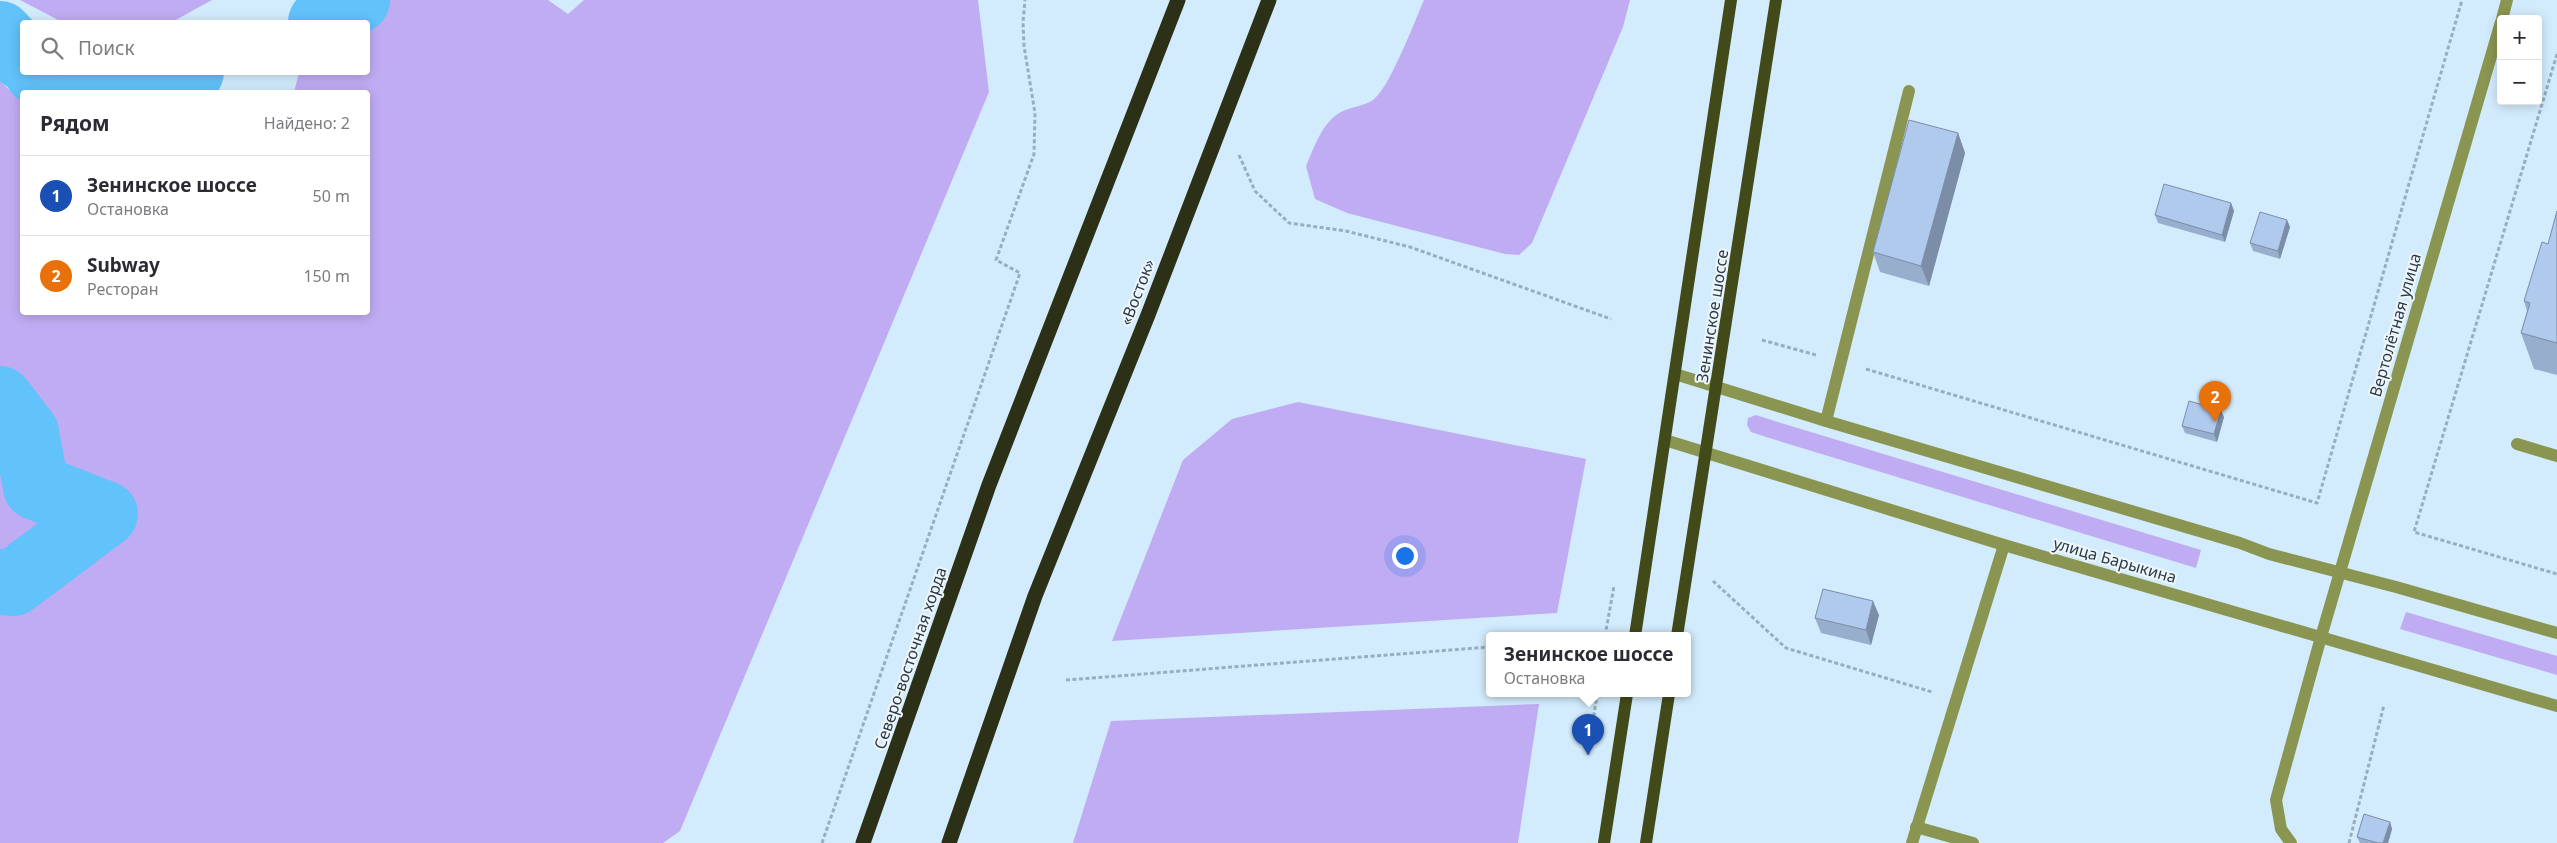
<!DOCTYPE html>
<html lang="ru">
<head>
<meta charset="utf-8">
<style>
	body { margin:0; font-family:"Noto Sans",sans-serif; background:#f2f2f3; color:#2b2b33 }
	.controls { position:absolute; right:15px; top:15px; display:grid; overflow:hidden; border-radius:5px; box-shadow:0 2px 12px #0003 }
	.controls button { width:45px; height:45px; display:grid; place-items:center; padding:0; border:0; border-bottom:1px solid #e1e1e2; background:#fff; color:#2b2b33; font:25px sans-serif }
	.you { position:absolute; left:1404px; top:555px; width:18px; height:18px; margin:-12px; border:4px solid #fff; border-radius:50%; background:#1a73e8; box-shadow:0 0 0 8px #1a73e833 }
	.badge { display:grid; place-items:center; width:32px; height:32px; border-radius:50%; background:#111827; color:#fff; font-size:16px; font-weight:700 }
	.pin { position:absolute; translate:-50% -41px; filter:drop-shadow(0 1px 2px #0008) }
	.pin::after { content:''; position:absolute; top:26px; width:18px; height:15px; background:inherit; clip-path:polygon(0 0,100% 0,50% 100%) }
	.popup { position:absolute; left:1486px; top:632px; width:205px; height:65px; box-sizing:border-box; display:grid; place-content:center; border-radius:5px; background:#fff; filter:drop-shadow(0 1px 4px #0005); font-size:16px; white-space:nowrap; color:#7c7c81 }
	.popup b { font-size:19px; color:#2b2b33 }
	.popup::after { content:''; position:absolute; left:50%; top:100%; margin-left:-10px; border:10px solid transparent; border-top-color:#fff }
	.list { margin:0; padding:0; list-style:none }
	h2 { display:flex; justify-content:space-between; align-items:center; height:65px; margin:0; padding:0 20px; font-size:21px }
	h2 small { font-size:16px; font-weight:400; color:#7c7c81 }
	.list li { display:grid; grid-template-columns:32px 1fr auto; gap:15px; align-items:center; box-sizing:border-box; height:80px; padding:0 20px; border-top:1px solid #e1e1e2 }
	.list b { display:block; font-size:19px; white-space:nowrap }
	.list p { margin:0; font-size:16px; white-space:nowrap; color:#7c7c81 }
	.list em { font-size:16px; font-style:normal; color:#7c7c81 }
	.icon { flex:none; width:28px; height:28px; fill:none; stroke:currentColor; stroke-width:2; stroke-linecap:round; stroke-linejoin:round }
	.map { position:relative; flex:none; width:2557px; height:843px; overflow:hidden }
	.search { position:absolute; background:#fff; box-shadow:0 2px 12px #0003; left:20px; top:20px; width:350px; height:55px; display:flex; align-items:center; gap:12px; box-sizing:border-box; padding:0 18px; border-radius:5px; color:#7c7c81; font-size:19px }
	.panel { position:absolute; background:#fff; box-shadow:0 2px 12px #0003; left:20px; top:90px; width:350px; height:225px; border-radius:5px }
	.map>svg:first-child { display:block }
	.green { fill:#c0acf2 }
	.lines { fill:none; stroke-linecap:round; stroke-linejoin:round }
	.river { stroke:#62c2fa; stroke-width:66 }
	.path { stroke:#98aebd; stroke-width:3; stroke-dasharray:4 2.5; stroke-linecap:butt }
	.minor { stroke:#899550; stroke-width:12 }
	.major { stroke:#434a19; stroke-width:12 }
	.highway { stroke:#2b3016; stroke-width:15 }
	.wall { fill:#97aecd }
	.shaded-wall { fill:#7b8da7 }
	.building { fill:#b0caee; stroke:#7b8da7 }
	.labels { text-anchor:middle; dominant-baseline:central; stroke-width:4; stroke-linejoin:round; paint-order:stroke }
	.street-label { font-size:16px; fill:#2a3a45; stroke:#eef6fc }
</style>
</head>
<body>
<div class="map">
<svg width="2557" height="843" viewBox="0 0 2557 843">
	<rect width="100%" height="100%" fill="#d3ecfd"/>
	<g class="green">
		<path d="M20,0h192l-40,22h-110z"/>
		<path d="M314,0h234l20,14 16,-14h394l11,92 -309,739 -17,12h-663v-762l22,21v210h346v-220h-74l5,-19 69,-1v-50h-59z"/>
		<path d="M1424,0h206l-7,27 -91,216 -13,12 -14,-1 -158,-41 -32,-14 -9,-33c8,-18 16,-44 35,-54 10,-5 23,-6 32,-12 17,-12 42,-80 51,-100z"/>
		<path d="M1298,402l288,57 -29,154 -445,28 71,-181 49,-41z"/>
		<path d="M1756,415l25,8 420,127 -5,18 -430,-131 -15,-5 -4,-7 1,-7z"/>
		<path d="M2406,612l151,44v19l-157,-46z"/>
		<path d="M1539,704l-21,139h-445l38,-122z"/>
	</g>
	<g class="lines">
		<g class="river">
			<path d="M321,22l36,-22"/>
			<path d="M0,34l22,23"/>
			<path d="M37,72l31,20"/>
			<path d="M88,92l103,-20"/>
			<path d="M0,399l26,34 10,54 69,27 -92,69 -13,-1"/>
		</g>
		<g class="path">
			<path d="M2557,54l-143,478 143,42"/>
			<path d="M1239,155l16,36 34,32 57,8 64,16 201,72"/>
			<path d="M1762,340l54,15"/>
			<path d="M1866,369l451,134 145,-503"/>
			<path d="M1713,581l73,67 146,44"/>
			<path d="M1605,636l9,-50"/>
			<path d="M1066,680l423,-33"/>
			<path d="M1588,755l9,-61"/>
			<path d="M822,843l198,-570 -24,-13 38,-106 1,-41 -11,-67 -1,-24 2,-22"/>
			<path d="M2349,843l35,-138"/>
		</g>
		<g class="minor">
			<path d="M2502,19l5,-19"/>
			<path d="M1675,374l151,47 414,122 29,11 127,33 161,46"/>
			<path d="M1826,421l83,-330"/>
			<path d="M1665,440l339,105 553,161"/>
			<path d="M2517,444l40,12"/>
			<path d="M1916,827l57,16"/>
			<path d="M1912,843l92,-298"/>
			<path d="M2291,843l-10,-14 -5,-29 45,-163 180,-615"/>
		</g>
		<g class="major">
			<path d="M1635,636l96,-636"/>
			<path d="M1677,636l99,-636"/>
			<path d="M1604,843l23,-149"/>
			<path d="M1646,843l23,-149"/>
		</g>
		<g class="highway">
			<path d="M863,843l126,-358 189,-485"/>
			<path d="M949,843l86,-247 113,-281 121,-315"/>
		</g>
	</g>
	<g class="wall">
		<path d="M1958,133l7,20 -36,133 -49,-14 -7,-20z"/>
		<path d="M2231,203l3,8 -9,31 -67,-19 -3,-8z"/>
		<path d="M2557,211v164l-23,-6 -13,-36 6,-22 -3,-10 24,-57z"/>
		<path d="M2287,220l3,7 -10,32 -27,-8 -3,-8z"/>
		<path d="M2224,417l-7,25 -32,-9 -3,-7z"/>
		<path d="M1879,615l-8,30 -50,-12 -6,-15z"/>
		<path d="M2390,822l2,7 -4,14h-28l-3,-6z"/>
	</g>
	<g class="shaded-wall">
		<path d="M1958,133l7,20 -36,133 -8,-20z"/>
		<path d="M2231,203l3,8 -9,31 -3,-7z"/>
		<path d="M2287,220l3,7 -10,32 -2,-8z"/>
		<path d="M2221,410l3,7 -7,25 -3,-8z"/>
		<path d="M1873,601l6,14 -8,30 -5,-15z"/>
		<path d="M2390,822l2,7 -4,14h-5z"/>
	</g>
	<g class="building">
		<path d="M1909,120l49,13 -37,133 -48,-14z"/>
		<path d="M2164,184l67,19 -9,32 -67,-20z"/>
		<path d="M2557,211v132l-36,-10 9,-30 -6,-2 18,-59 6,2z"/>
		<path d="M2260,212l27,8 -9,31 -28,-8z"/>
		<path d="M2189,401l32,9 -7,24 -32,-8z"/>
		<path d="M1823,589l50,12 -7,29 -51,-12z"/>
		<path d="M2364,814l26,8 -7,21h-5l-21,-6z"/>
	</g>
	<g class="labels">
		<g class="street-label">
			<text transform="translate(1137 292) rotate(-69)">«Восток»</text>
			<text transform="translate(1712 316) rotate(-81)">Зенинское шоссе</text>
			<text transform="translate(2395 325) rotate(-74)">Вертолётная улица</text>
			<text transform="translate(2115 560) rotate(16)">улица Барыкина</text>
			<text transform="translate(910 658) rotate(-71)">Северо-восточная хорда</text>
		</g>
	</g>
</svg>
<div class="controls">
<button>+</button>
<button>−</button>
</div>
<div class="you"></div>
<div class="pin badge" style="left:1588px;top:755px;background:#1a4fb4">1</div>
<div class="popup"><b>Зенинское шоссе</b>Остановка</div>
<div class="pin badge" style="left:2215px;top:422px;background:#e8710a">2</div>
<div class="search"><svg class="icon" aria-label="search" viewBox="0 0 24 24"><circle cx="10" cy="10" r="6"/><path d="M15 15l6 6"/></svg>Поиск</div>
<section class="panel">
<h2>Рядом<small>Найдено: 2</small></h2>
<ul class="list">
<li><span class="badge" style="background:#1a4fb4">1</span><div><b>Зенинское шоссе</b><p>Остановка</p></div><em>50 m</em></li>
<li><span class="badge" style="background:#e8710a">2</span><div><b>Subway</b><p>Ресторан</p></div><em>150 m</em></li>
</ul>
</section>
</div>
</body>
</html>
